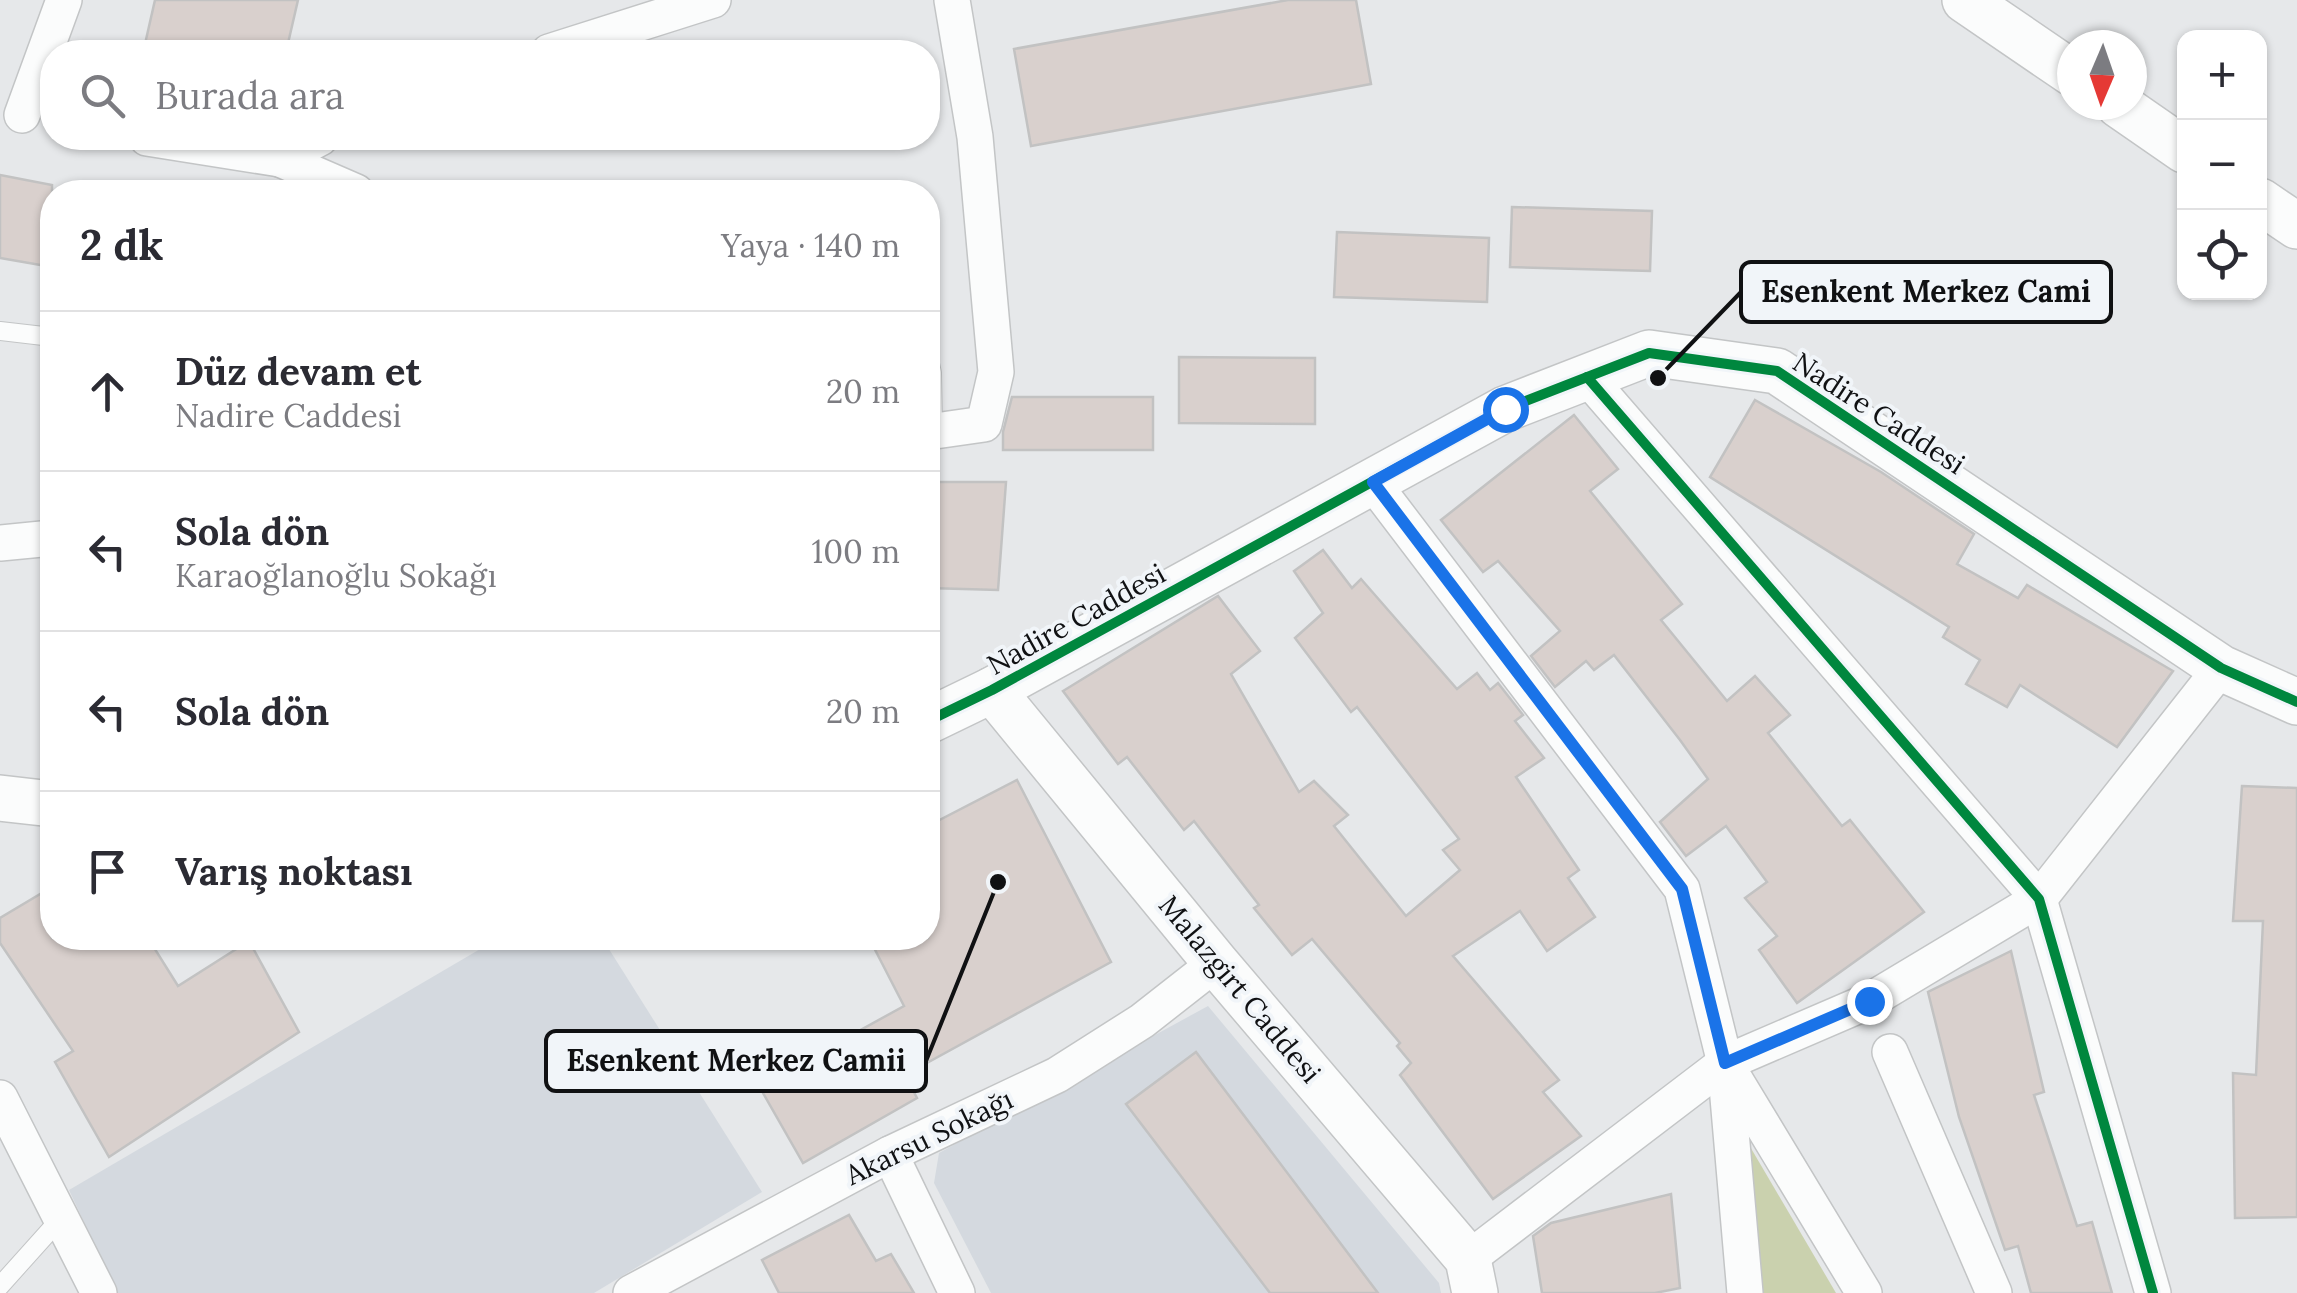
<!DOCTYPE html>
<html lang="tr">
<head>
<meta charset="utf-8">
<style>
	body { margin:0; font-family:Lora,serif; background:#f7f7f7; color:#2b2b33 }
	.controls { position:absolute; right:30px; top:30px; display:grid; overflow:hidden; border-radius:20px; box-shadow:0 2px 8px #0004 }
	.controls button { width:90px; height:90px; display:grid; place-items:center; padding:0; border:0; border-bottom:2px solid #e1e1e2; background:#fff; color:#2b2b33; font:50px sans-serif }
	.compass { position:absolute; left:2057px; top:30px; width:90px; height:90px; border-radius:50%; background:#fff; box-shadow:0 2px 8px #0004; rotate:182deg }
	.stop { position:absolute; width:30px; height:30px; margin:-22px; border:8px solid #1a73e8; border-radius:50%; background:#fff }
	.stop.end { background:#1a73e8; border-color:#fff; box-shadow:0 2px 10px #0008 }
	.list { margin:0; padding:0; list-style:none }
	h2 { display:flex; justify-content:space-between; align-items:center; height:130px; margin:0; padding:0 40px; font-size:42px }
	h2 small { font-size:32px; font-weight:400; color:#7c7c81 }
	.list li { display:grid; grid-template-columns:65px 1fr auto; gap:30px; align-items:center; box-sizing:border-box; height:160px; padding:0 40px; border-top:2px solid #e1e1e2 }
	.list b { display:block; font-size:38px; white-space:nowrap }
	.list p { margin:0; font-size:32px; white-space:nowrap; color:#7c7c81 }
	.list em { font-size:32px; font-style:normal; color:#7c7c81 }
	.icon { flex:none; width:55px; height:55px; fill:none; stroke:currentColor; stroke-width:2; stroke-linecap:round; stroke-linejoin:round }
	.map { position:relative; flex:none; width:2297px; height:1293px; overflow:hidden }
	.search { position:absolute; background:#fff; box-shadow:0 2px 8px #0004; left:40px; top:40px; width:900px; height:110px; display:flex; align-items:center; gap:25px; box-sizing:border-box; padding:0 35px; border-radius:40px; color:#7c7c81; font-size:38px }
	.panel { position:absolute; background:#fff; box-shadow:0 2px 8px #0004; left:40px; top:180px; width:900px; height:770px; border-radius:40px }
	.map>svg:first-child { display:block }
	.built { fill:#d4d9df }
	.green { fill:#cad1ae }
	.building { fill:#d9d0cd; stroke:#c2c2c2; stroke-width:2.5 }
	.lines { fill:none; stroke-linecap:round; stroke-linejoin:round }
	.service-casing { stroke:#c3c5c6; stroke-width:20 }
	.minor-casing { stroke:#c3c5c6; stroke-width:38 }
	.tertiary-casing { stroke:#c3c5c6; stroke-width:48 }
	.service { stroke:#fbfcfc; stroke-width:18 }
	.minor { stroke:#fbfcfc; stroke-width:35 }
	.tertiary { stroke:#fbfcfc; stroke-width:45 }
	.cycleway-casing { stroke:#f1f5f9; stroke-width:16 }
	.cycleway { stroke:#00873e; stroke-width:10 }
	.route { stroke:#1a73e8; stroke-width:12 }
	.labels { text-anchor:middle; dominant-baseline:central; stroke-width:8; stroke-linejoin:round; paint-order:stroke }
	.street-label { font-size:28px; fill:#101113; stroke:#f1f5f9 }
	.leader { fill:none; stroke:#101113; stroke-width:4 }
	.callout-dot { fill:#101113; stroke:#f1f5f9; stroke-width:4 }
	.callout { fill:#f1f5f9; stroke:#101113; stroke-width:4 }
	.callout-label { font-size:30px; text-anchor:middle; font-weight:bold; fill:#101113 }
</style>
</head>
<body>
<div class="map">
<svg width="2297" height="1293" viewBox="0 0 2297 1293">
	<rect width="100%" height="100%" fill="#e6e8ea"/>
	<g class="built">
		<path d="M499,938h103l160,254 -168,101h-477l-48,-103z"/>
		<path d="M1208,1006l231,277 2,10h-450l-57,-110 5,-30z"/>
	</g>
	<path class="green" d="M1735,1121l101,172h-73z"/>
	<g class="building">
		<path d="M155,0h143l-12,52h-101l-40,-8z"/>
		<path d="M1288,0h68l15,84 -340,62 -17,-97z"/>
		<path d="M0,175l52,10v82l-52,-9z"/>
		<path d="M1512,207l140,4 -2,60 -140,-4z"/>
		<path d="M1337,232l152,6 -2,64 -153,-5z"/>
		<path d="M1179,357l136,1v66l-136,-1z"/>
		<path d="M1012,397h141v53h-150v-18z"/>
		<path d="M1755,400l126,72 93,62 -17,30 61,34 9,-13 146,86 -56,76 -97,-62 -13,22 -41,-23 14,-24 -37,-23 6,-10 -239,-150z"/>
		<path d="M1574,415l44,54 -28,22 92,113 -21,16 66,81 28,-25 35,39 -22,18 74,93 8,-6 74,92 -127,91 -38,-53 18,-14 -32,-38 22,-16 -41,-56 -40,30 -26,-34 48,-43 -28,-39 -66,-85 -20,15 -8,-9 -31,26 -24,-31 29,-25 -62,-70 -15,11 -42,-52z"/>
		<path d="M928,482h78l-8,108 -70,-2z"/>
		<path d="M1323,550l29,38 9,-9 96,110 20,-16 13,17 8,-7 25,32 -8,6 29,37 -28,19 63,93 -11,8 27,39 -48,34 -27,-40 -67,45 106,124 -16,12 38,44 -88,63 -93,-124 11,-12 -14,-17 3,-3 -88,-104 -20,16 -38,-47 5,-3 -65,-84 -10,9 -57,-73 -9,7 -55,-73 155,-95 42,55 -29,23 68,118 15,-11 34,34 -14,11 72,90 54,-46 -17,-20 16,-11 -102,-132 -6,5 -56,-74 28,-25 -29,-42z"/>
		<path d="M1017,780l94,182 -206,113 12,23 -114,65 -44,-77 145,-80 -35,-68h59v-112z"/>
		<path d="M2242,786l55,2v429l-62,1 -2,-145 23,2 7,-154h-30z"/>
		<path d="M52,887v51h96l30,48 71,-45 50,91 -190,125 -54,-95 18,-11 -73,-108v-25z"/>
		<path d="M2011,951l33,141 -10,3 43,131 15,-4 20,71h-81l-13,-47 -13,4 -46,-133 -31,-125z"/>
		<path d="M1196,1052l182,241h-108l-144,-189z"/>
		<path d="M1671,1194l9,94 -25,5h-113l-9,-57 18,-13z"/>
		<path d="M849,1215l27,46 15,-7 23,39h-135l-17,-33z"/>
	</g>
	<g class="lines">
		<defs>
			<g id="service">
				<path d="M0,331l52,6"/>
				<path d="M928,355l4,18 1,58"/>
				<path d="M0,1286l61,-68"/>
			</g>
			<g id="minor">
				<path d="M549,52l164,-52"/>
				<path d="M22,115l42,-115"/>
				<path d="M147,138l133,21 40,-21"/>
				<path d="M280,159l76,33"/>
				<path d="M1587,377l452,522 114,394"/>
				<path d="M928,432l56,-8 12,-52 -21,-235 -23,-137"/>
				<path d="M1373,483l309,406 43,174 20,230"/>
				<path d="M0,543l52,-5"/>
				<path d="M1890,1052l104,241"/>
				<path d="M1731,1073l133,220"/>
				<path d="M0,1098l99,195"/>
				<path d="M890,1154l67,139"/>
				<path d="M1468,1259l257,-196 144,-62 170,-102 182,-231"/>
				<path d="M631,1293l259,-139 167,-79 85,-54 74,-58"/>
			</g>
			<g id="tertiary">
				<path d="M1965,0l107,73"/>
				<path d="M2119,105l65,45"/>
				<path d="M2260,201l37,25"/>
				<path d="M992,690l224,273 252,296 7,34"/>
				<path d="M928,721l64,-31 513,-281 144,-56 128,18 444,297 76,34"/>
				<path d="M0,798l52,6"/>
			</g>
		</defs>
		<use href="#service" class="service-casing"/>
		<use href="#minor" class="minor-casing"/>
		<use href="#tertiary" class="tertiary-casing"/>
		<use href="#service" class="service"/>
		<use href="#minor" class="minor"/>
		<use href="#tertiary" class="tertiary"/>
		<defs>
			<g id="cycleway">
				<path d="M1587,377l452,522 114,394"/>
				<path d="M928,721l64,-31 513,-281 144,-56 128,18 444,297 76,34"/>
			</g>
		</defs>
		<use href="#cycleway" class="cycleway-casing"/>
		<use href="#cycleway" class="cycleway"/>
	</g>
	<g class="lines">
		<path class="route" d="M1505,409l-132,73 309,407 43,174 144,-62"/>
	</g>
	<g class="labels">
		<g class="street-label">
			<text transform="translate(1879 413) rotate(33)">Nadire Caddesi</text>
			<text transform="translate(1076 619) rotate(-29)">Nadire Caddesi</text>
			<text transform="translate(1240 989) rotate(50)">Malazgirt Caddesi</text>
			<text transform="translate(929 1137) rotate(-26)">Akarsu Sokağı</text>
		</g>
	</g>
	<path class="leader" d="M1658 378L1741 292M998 882L926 1061"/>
	<g class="callout-dot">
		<circle cx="1658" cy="378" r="10"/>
		<circle cx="998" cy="882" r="10"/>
	</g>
	<g class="callout">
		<rect x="1741" y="262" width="370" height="60" rx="10"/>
		<rect x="546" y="1031" width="380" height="60" rx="10"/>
	</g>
	<g class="callout-label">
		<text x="1926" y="302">Esenkent Merkez Cami</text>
		<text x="736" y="1071">Esenkent Merkez Camii</text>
	</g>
</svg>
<div class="controls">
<button>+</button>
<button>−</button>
<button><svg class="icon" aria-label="locate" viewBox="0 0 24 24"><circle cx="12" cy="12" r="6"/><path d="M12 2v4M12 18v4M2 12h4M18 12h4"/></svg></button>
</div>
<svg class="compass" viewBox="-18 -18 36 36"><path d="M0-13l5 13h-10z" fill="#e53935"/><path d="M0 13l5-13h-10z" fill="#7c7c81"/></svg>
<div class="stop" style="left:1505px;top:409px"></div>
<div class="stop end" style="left:1869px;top:1001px"></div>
<div class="search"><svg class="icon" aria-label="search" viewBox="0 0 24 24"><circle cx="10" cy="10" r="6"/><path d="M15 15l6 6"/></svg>Burada ara</div>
<section class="panel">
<h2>2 dk<small>Yaya · 140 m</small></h2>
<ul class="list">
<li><svg class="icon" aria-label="ahead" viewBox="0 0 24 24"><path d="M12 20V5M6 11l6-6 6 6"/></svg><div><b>Düz devam et</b><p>Nadire Caddesi</p></div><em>20 m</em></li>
<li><svg class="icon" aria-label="left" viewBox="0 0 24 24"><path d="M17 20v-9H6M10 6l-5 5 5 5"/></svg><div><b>Sola dön</b><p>Karaoğlanoğlu Sokağı</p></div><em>100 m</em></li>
<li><svg class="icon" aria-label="left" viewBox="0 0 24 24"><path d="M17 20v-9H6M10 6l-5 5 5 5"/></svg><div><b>Sola dön</b></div><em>20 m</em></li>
<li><svg class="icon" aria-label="arrive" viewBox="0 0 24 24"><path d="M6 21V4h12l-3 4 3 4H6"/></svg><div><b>Varış noktası</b></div></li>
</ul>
</section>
</div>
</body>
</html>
